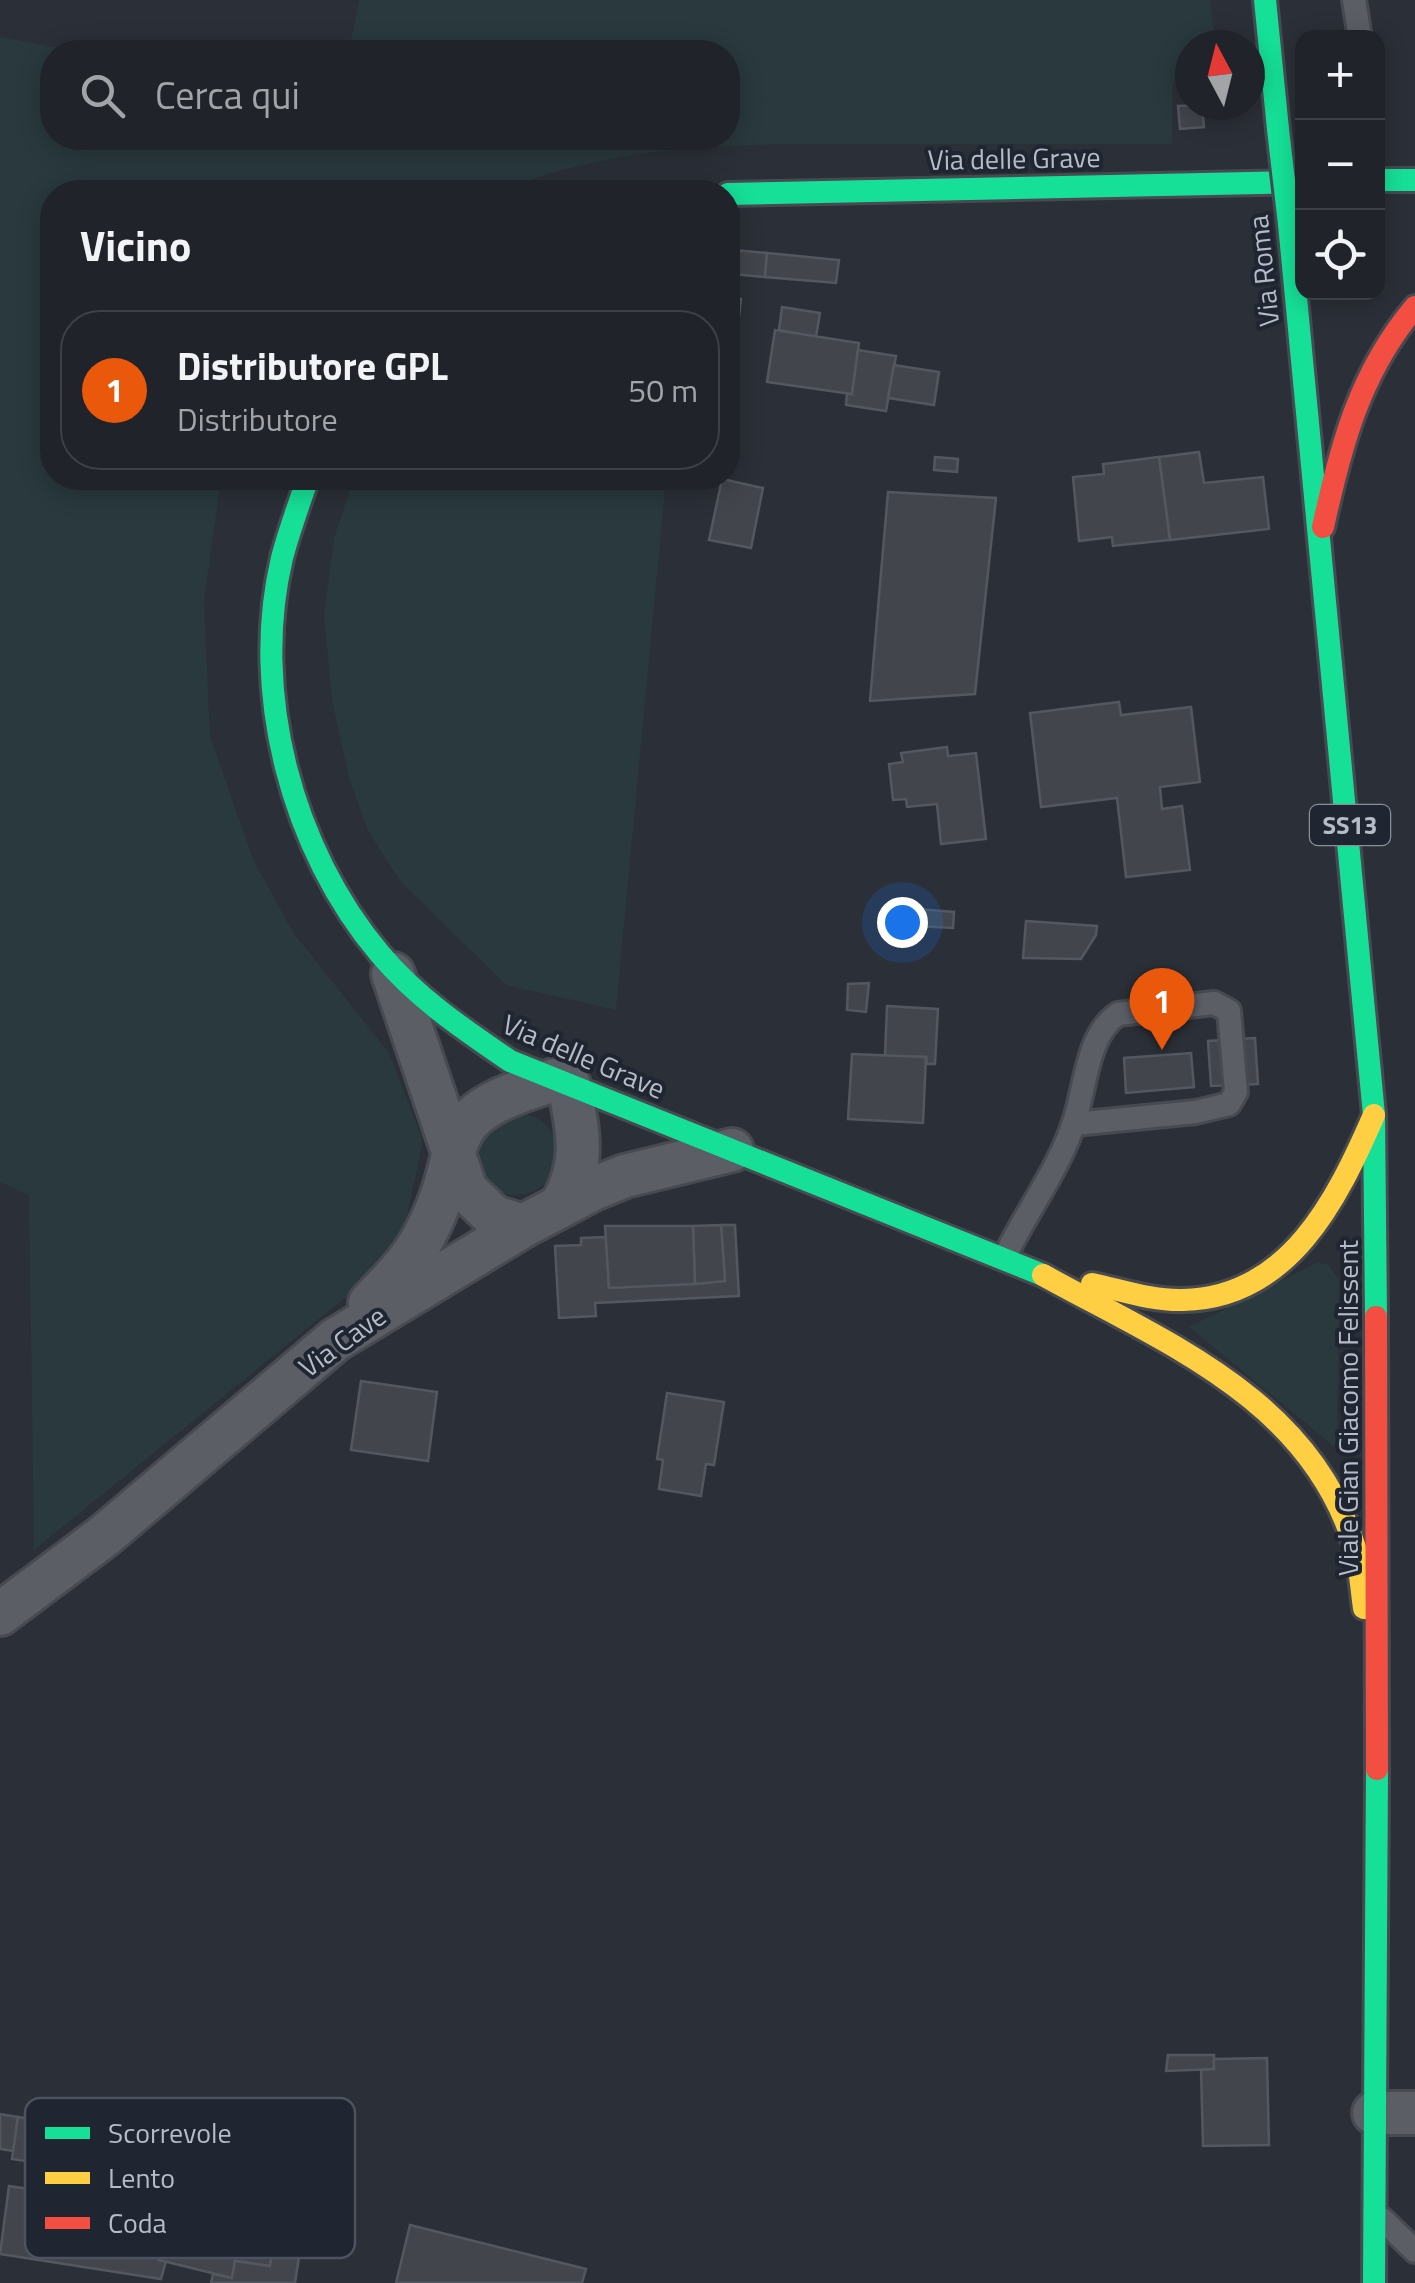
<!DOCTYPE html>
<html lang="it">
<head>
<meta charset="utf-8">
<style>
	body { margin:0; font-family:"Titillium Web",sans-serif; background:#2d2f35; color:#f1f3f6 }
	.controls { position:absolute; right:30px; top:30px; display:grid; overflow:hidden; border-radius:20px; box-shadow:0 5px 25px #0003 }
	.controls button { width:90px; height:90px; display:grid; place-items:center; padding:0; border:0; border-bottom:2px solid #3d4046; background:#202329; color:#f1f3f6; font:50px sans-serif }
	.compass { position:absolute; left:1175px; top:30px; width:90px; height:90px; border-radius:50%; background:#202329; box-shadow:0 5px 25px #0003; rotate:353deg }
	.you { position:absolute; left:902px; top:922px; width:35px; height:35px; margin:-25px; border:8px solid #fff; border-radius:50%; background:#1a73e8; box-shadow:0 0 0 15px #1a73e833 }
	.badge { display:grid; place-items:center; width:65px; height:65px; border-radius:50%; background:#ea580c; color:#fff; font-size:32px; font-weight:700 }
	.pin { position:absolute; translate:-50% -82px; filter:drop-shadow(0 2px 5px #0008) }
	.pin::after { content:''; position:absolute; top:52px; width:35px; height:30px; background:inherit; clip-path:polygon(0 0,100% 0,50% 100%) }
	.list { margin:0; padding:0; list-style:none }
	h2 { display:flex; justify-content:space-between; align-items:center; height:130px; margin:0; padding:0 40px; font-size:42px }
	h2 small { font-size:32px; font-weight:400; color:#a2a4a8 }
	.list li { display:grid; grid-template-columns:65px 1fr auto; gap:30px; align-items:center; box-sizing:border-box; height:160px; margin:0 20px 20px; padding:0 20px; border:2px solid #3d4046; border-radius:40px }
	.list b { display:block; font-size:38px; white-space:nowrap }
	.list p { margin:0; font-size:32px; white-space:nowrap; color:#a2a4a8 }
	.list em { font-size:32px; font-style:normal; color:#a2a4a8 }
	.icon { flex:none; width:55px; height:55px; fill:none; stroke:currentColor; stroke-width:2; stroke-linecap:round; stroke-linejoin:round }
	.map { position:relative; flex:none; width:1415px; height:2283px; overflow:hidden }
	.search { position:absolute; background:#202329; box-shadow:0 5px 25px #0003; left:40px; top:40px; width:700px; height:110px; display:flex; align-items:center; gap:25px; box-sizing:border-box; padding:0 35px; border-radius:40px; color:#a2a4a8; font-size:38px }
	.panel { position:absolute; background:#202329; box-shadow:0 5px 25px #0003; left:40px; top:180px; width:700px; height:310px; border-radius:40px }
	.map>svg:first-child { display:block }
	.green { fill:#29393d }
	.building { fill:#42464c; stroke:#53575f; stroke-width:2.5 }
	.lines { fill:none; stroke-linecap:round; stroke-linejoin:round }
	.lane-casing { stroke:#474a50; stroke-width:28 }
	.street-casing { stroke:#474a50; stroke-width:48 }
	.fast-casing { stroke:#474a50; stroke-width:28 }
	.slow-casing { stroke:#474a50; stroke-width:28 }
	.jam-casing { stroke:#474a50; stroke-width:28 }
	.lane { stroke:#5b5e65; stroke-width:22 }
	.street { stroke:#5b5e65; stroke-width:42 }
	.fast { stroke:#16e098; stroke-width:22 }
	.slow { stroke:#ffcf43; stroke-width:22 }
	.jam { stroke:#f24e42; stroke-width:22 }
	.fast-bridge-casing { stroke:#464a51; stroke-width:28; stroke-linecap:butt }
	.fast-bridge { stroke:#16e098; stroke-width:22 }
	.labels { text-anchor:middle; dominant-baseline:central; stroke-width:8; stroke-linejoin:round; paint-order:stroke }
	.shield { fill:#1f2531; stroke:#898f9a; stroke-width:2.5 }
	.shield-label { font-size:25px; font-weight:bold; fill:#b6bcc7 }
	.street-label { font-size:28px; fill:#b6bcc7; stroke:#1f2531 }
	.key { fill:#1f2531; stroke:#4c525e; stroke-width:2.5 }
	.key-label { font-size:28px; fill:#b6bcc7 }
</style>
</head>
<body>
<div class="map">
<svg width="1415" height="2283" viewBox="0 0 1415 2283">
	<rect width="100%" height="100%" fill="#2b2f37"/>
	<g class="green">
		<path d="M359,0h851l5,45h-25v36l-17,1 -1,62c-97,0 -194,0 -292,0 -135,0 -256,-3 -384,48h-444v286h169l-17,123 6,135 43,123 40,73 96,121 34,87 -24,114 -365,296 -5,-355 -29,-13v-1145l81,15h-29v86h676v-86h-379z"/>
		<path d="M354,478h312l-50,532 -110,-25 -105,-103 -33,-51 -19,-53 -17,-78 -8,-85 10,-77z"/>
		<circle cx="517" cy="1154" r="41"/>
		<path d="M1318,1262l10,3 11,14 -2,170 -148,-122z"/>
	</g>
	<g class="building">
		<path d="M1202,105l2,22 -24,2 -2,-23z"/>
		<path d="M734,250l33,3 -2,24 -33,-3z"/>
		<path d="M767,253l72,7 -3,23 -71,-6z"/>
		<path d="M728,298l13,1 -3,27 -10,-1z"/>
		<path d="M782,307l38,6 -4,24 -37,-7z"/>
		<path d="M775,330l84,13 -7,51 -85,-12z"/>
		<path d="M858,350l38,6 -10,55 -40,-6 1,-11h5z"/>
		<path d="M894,365l45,7 -5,33 -46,-7z"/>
		<path d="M1199,452l5,31 59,-6 6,52 -99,11 -11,-83z"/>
		<path d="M935,457l23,2 -1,13 -23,-2z"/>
		<path d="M1159,457l11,83 -57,6 -1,-9 -33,4 -6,-64 31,-3 -1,-10z"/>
		<path d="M722,479l41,9 -12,60 -42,-8z"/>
		<path d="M888,492l108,6 -21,196 -105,7z"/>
		<path d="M1119,702l2,13 70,-8 9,75 -40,5 2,22 20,-3 8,64 -64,7 -9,-79 -76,9 -11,-94z"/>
		<path d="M947,747l1,9 28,-3 10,86 -45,5 -4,-40 -30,3 -1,-8 -13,1 -4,-36 14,-2 -2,-9z"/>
		<path d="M917,909l37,3 -1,16 -37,-2z"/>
		<path d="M1026,921l71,5 -1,9 -15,24 -58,-1z"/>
		<path d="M869,983l-3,29 -19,-2 1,-26z"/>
		<path d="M887,1006l51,3 -3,55h-8l-1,-7 -41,-1z"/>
		<path d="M1255,1038l3,46 -47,2 -3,-45z"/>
		<path d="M1191,1053l3,34 -68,6 -2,-35z"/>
		<path d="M852,1054l74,3 -3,66 -75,-4z"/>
		<path d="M721,1225h14l4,71 -144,7 1,13 -37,2 -4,-72 26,-1v-7l25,-1 3,51 116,-7z"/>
		<path d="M721,1225l4,56 -30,3 -2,-58z"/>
		<path d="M605,1226h88l2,58 -86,4z"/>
		<path d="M361,1381l76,11 -9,69 -77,-11z"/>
		<path d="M667,1393l57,9 -10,63 -8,-1 -5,32 -42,-7 4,-29 -6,-1z"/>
		<path d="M1168,2055h46v14l-48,2z"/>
		<path d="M1267,2058l2,87 -66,1 -2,-76 13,-1v-10z"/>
		<path d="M0,2114l18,3 -4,34 -14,-2z"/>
		<path d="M18,2117l256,40 -11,67 -72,-8 4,-29 -183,-28z"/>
		<path d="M9,2186l162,24 -12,50 7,1 -5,18 -161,-25z"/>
		<path d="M191,2216l86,10 -7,40 -35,-5 -3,17 -73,-18 6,-37 24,4z"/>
		<path d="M410,2225l176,44 -4,14h-186z"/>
		<path d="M277,2226l26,5 -8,52h-84l2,-9 19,4 3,-17 35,5z"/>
	</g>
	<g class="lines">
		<defs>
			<g id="lane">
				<path d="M1354,0l6,38"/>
				<path d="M1004,1258c21,-44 58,-94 71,-139 11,-34 12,-84 43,-105l96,-11 15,8 7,81 -7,12 -33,8 -122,12"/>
				<path d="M1382,2219l33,32"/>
			</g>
			<g id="street">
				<path d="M393,974l73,216 28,27 29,9"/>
				<path d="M561,1205c25,-41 17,-75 8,-120"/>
				<path d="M370,1303c19,-20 40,-40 53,-65 52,-95 0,-120 132,-158"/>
				<path d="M0,1614l104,-78 231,-196 188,-114 70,-37 32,-13 107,-26"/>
				<path d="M1374,2113h41"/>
			</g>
			<g id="fast">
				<path d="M1265,0l13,129"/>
				<path d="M1378,180h37"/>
				<path d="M728,194l574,-12"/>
				<path d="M1289,224l85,891 2,202"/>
				<path d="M308,478c-9,26 -19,53 -26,80 -32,134 10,292 98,396 37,44 83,75 130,107l533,214"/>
				<path d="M1374,2283l3,-514"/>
			</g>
			<g id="slow">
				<path d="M1043,1275c123,68 268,125 312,273 5,18 6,40 9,60"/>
				<path d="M1092,1284c29,6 60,17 91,16 106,-2 154,-100 191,-185"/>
			</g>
			<g id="jam">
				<path d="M1323,527c18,-82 37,-155 92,-220"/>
				<path d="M1376,1317l1,452"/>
			</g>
		</defs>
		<use href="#lane" class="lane-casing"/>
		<use href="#street" class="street-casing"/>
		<use href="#fast" class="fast-casing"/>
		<use href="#slow" class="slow-casing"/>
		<use href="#jam" class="jam-casing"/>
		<use href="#lane" class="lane"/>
		<use href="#street" class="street"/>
		<use href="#fast" class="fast"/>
		<use href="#slow" class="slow"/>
		<use href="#jam" class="jam"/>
		<defs>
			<path id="fast-bridge" d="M1278,129l11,95"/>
		</defs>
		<use href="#fast-bridge" class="fast-bridge-casing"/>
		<use href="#fast-bridge" class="fast-bridge"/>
	</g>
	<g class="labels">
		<rect class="shield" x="1310" y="805" width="80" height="40" rx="8"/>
		<g class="shield-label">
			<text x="1350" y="825">SS13</text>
		</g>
		<g class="street-label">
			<text transform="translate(1014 158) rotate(-1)">Via delle Grave</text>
			<text transform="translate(1263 271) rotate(-96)">Via Roma</text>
			<text transform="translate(584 1056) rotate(23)">Via delle Grave</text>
			<text transform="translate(342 1341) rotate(-36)">Via Cave</text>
			<text transform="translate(1347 1408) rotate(-90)">Viale Gian Giacomo Felissent</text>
		</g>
	</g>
	<rect x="25" y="2098" width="330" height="160" rx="15" class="key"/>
	<rect x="45" y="2127" width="45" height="12" fill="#16e098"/>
	<rect x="45" y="2172" width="45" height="12" fill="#ffcf43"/>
	<rect x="45" y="2217" width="45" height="12" fill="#f24e42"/>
	<g class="key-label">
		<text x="108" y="2143">Scorrevole</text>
		<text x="108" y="2188">Lento</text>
		<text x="108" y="2233">Coda</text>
	</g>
</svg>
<div class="controls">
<button>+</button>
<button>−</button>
<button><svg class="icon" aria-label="locate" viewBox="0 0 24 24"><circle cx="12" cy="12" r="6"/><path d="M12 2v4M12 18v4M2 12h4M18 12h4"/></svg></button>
</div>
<svg class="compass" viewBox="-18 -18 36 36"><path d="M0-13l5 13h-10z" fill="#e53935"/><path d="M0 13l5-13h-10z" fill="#a2a4a8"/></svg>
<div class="you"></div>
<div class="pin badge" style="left:1162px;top:1050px">1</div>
<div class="search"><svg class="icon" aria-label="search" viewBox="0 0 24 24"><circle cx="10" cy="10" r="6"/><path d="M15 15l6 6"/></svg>Cerca qui</div>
<section class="panel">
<h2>Vicino<small></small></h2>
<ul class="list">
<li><span class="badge">1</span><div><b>Distributore GPL</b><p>Distributore</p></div><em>50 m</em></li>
</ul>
</section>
</div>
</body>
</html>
